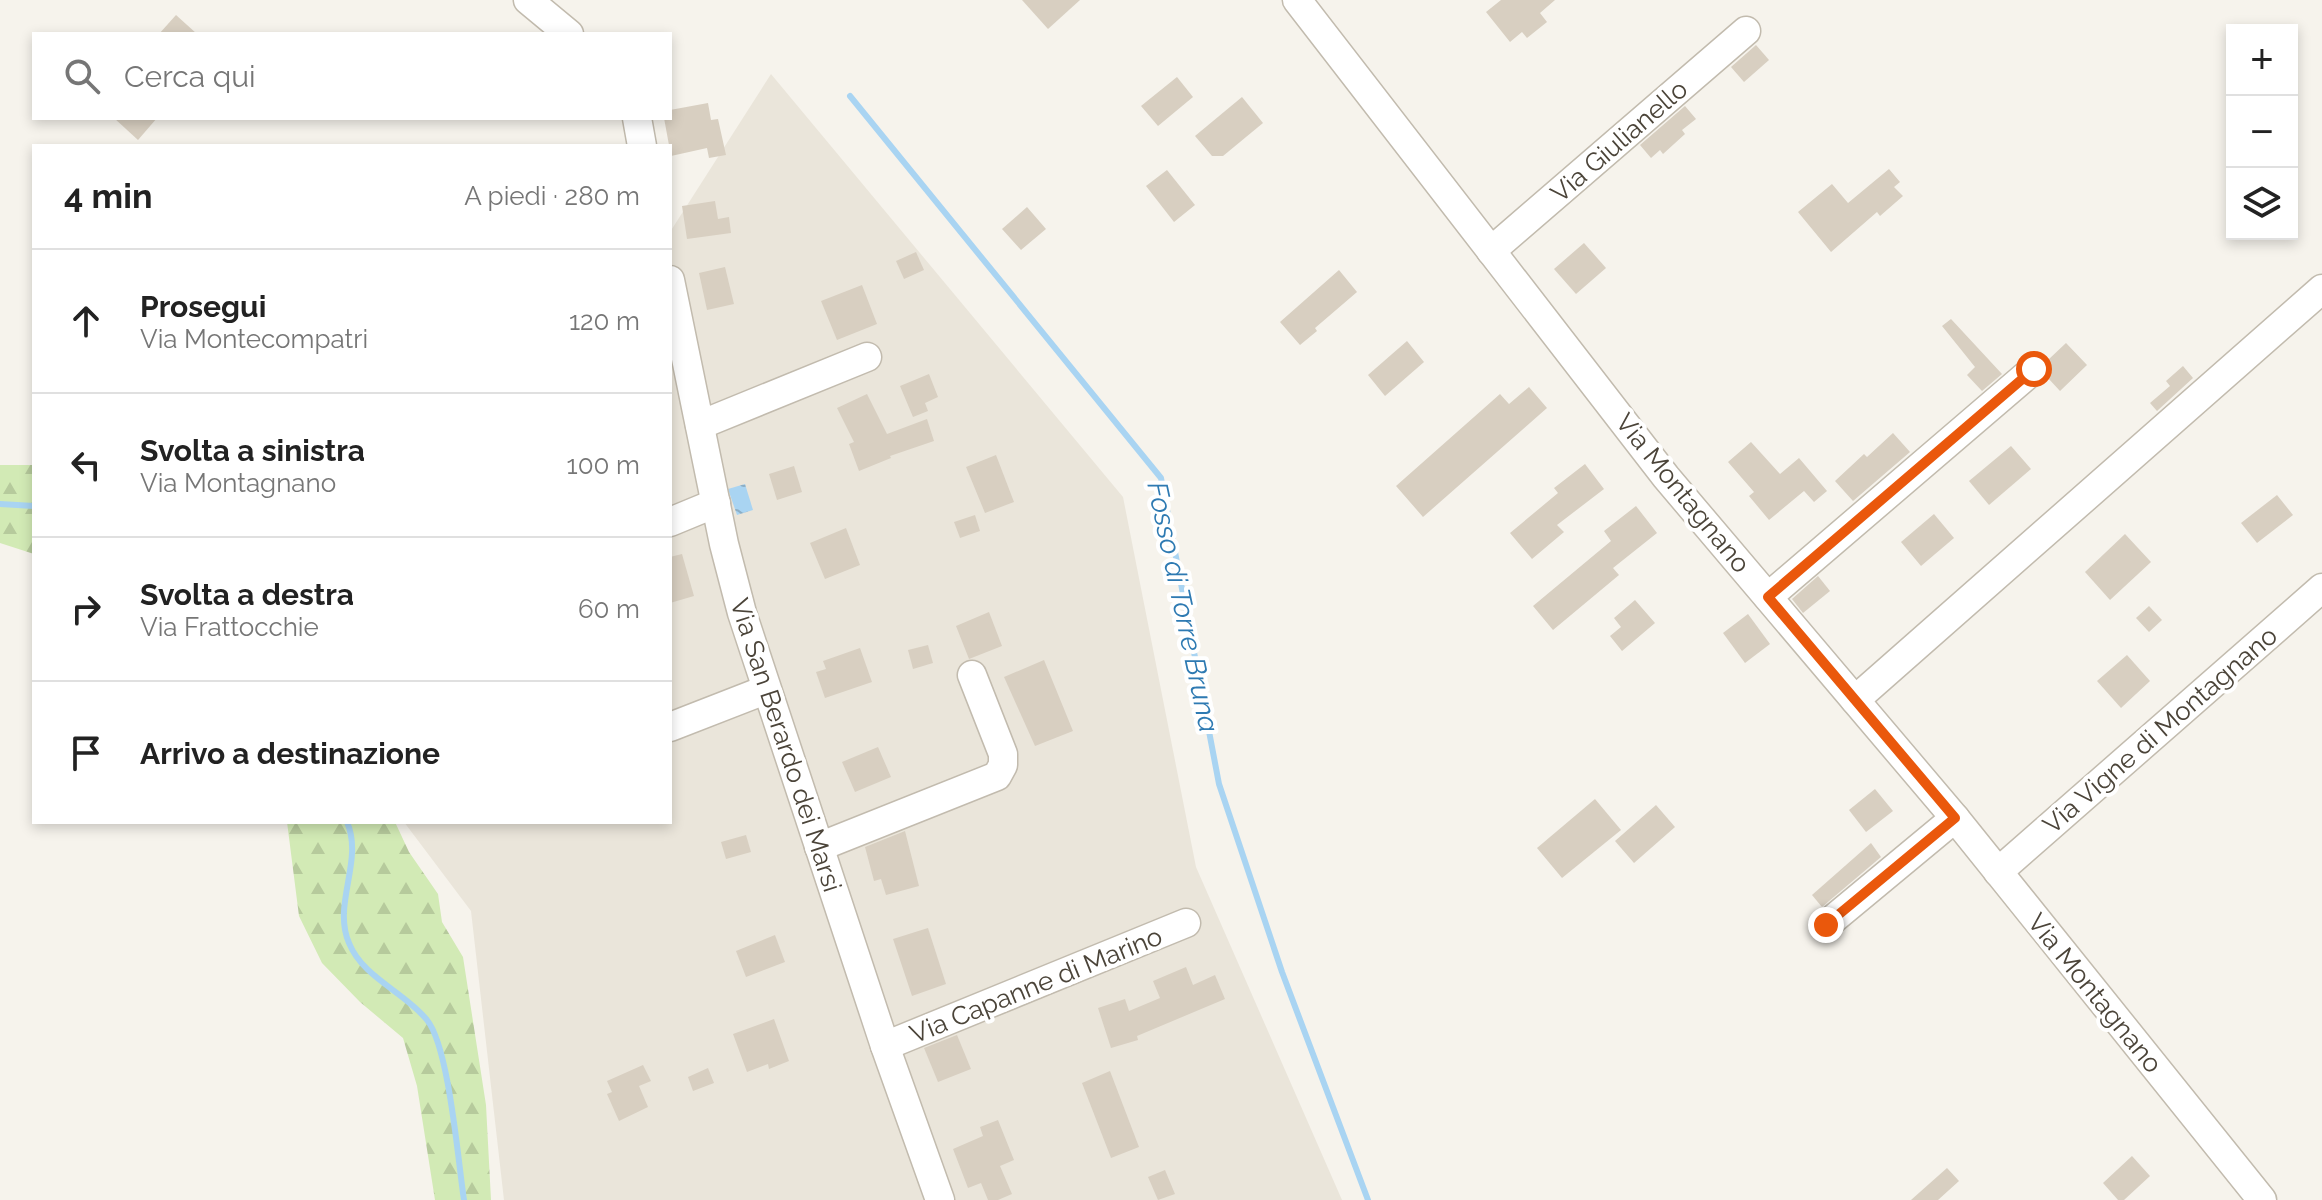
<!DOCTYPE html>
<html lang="it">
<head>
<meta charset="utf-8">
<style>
	body { margin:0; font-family:Raleway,sans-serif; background:#f6f6f6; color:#222 }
	.controls { position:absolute; right:24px; top:24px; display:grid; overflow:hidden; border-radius:0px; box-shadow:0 4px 12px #0003 }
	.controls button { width:72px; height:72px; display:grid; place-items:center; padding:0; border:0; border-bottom:2px solid #e0e0e0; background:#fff; color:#222; font:40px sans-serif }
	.stop { position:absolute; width:24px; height:24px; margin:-18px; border:6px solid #ea580c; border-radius:50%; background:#fff }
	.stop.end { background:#ea580c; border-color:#fff; box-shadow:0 2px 8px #0008 }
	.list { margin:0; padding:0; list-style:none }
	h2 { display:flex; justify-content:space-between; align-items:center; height:104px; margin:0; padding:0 32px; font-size:34px }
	h2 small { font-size:26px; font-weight:400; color:#767676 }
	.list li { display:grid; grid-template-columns:52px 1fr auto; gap:24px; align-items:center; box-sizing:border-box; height:144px; padding:0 32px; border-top:2px solid #e0e0e0 }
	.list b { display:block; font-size:30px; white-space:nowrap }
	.list p { margin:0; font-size:26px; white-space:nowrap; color:#767676 }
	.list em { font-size:26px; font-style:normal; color:#767676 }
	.icon { flex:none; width:44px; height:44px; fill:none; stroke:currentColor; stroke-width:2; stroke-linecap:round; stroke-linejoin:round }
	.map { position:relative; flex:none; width:2322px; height:1200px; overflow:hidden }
	.search { position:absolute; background:#fff; box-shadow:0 4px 12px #0003; left:32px; top:32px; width:640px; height:88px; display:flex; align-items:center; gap:20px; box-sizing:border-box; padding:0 28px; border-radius:0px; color:#767676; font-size:30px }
	.panel { position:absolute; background:#fff; box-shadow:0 4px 12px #0003; left:32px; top:144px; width:640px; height:680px; border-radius:0px }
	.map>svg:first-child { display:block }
	.residential { fill:#eae5da }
	.forest { fill:url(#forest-firs) }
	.water { fill:url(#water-ripples) }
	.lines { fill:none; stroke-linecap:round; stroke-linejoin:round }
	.stream { stroke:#a9d4f2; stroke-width:6 }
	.building { fill:#d8cfc1 }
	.minor-casing { stroke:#c2bbae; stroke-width:31 }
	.minor { stroke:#fff; stroke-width:28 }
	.route { stroke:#ea580c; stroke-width:10 }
	.labels { text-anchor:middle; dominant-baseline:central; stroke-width:8; stroke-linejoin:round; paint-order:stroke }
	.street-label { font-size:26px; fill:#4b4439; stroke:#fff }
	.water-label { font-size:28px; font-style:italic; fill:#2e7ab2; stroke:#fff }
</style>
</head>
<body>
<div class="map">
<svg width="2322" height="1200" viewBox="0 0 2322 1200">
	<defs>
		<pattern id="forest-firs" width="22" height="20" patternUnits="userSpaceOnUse" patternTransform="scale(2)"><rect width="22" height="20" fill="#d2eab5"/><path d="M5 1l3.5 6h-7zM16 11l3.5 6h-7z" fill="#b6ca9c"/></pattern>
		<pattern id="water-ripples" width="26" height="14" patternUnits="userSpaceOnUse" patternTransform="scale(2)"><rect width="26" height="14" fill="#a9d4f2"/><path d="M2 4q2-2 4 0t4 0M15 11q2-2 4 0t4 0" fill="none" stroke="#8caec5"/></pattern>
	</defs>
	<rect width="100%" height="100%" fill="#f6f3ec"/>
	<path class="residential" d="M771,74l352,423 73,370 146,333h-838l-33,-289 -67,-89h266v-590z"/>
	<g class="forest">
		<path d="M0,465h34v89l-34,-11z"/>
		<path d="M287,822h108l14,30 29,42 4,28 21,35 23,148 5,95h-56l-18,-114 -14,-48 -43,-36 -38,-39 -23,-47z"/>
	</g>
	<path class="water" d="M745,484l8,26 -16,5 -9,-26z"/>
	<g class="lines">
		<g class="stream">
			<path d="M850,96l311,382 58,306 63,188 86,228"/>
			<path d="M0,504l34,2"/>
			<path d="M347,822c17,39 -15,82 2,121 14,35 56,49 78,77 22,27 31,141 37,180"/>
		</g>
	</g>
	<g class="building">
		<path d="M1022,0h58l-32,29z"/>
		<path d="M1501,0h54l-15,13 7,9 -20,16 -5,-6 -12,10 -24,-30z"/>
		<path d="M176,15l21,19h-38z"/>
		<path d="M1756,45l13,15 -25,22 -13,-15z"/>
		<path d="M1177,77l16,20 -35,29 -17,-20z"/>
		<path d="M1242,97l21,26 -40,33h-11l-17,-20z"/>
		<path d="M708,103l3,17 7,-1 8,36 -17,3 -2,-10 -36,8 -7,-38h6v-8z"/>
		<path d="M1685,106l11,13 -14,11 3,4 -22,20 -3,-4 -9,8 -11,-13z"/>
		<path d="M114,118h43l-19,22z"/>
		<path d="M1889,169l11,13 -6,5 9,9 -23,20 -3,-4 -46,40 -33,-40 34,-28 16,19z"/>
		<path d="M1167,170l28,35 -21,17 -28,-36z"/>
		<path d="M715,201l3,18 11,-2 2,16 -44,6 -5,-33z"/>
		<path d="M1027,207l19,22 -25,21 -19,-21z"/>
		<path d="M1584,243l22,25 -30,26 -22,-25z"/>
		<path d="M916,252l8,18 -20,9 -8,-18z"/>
		<path d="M725,267l9,37 -27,6 -8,-37z"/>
		<path d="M1339,270l18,22 -42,36 2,3 -17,14 -20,-23z"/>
		<path d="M862,285l15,39 -40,16 -16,-39z"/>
		<path d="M1951,319l51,55 -20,17 -15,-16 8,-8 -33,-41z"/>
		<path d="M1407,341l17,21 -39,34 -17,-21z"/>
		<path d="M2066,343l21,22 -27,26 -12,-13 3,-11 -3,-7z"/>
		<path d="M2183,366l10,12 -36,33 -7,-8 20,-17 -4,-5z"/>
		<path d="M929,374l9,23 -13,6 3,8 -15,6 -13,-31z"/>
		<path d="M1529,387l18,21 -124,109 -27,-31 104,-92 9,10z"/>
		<path d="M867,394l20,40 40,-15 7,22 -44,15 1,2 -32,13 -10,-27 5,-2 -17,-34z"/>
		<path d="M1893,433l17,19 -57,49 -18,-20 29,-27 3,3z"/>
		<path d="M1751,442l29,32 19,-16 28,33 -13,11 -10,-11 -35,29 -20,-24 5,-4 -26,-30z"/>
		<path d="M2011,446l20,23 -42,36 -20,-24z"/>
		<path d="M996,455l18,47 -29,11 -19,-46z"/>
		<path d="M1585,464l19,25 -47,36 7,7 -32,27 -22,-26 48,-40 -4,-5z"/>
		<path d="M794,466l8,26 -25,8 -8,-26z"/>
		<path d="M2277,495l16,20 -36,28 -16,-20z"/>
		<path d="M1636,506l21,27 -44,35 6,7 -66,55 -20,-24 78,-65 -7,-10z"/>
		<path d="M1934,514l20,24 -33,28 -20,-24z"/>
		<path d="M975,515l5,16 -20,7 -6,-16z"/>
		<path d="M846,528l14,37 -35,14 -15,-36z"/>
		<path d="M2125,534l26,28 -41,38 -25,-28z"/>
		<path d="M682,554l12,42 -24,7v-46z"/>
		<path d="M1818,576l12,15 -27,22 -11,-14z"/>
		<path d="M1635,600l20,23 -33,28 -12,-15 11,-9 -7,-9z"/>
		<path d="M2149,606l13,14 -13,12 -13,-14z"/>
		<path d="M989,612l13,34 -33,13 -13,-33z"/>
		<path d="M1748,614l22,30 -25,19 -22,-30z"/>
		<path d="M928,645l5,18 -20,6 -5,-19z"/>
		<path d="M860,648l12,34 -47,16 -9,-26 10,-3 -3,-8z"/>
		<path d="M2127,655l23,26 -29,27 -24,-27z"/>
		<path d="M1044,660l29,71 -38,15 -31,-69z"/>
		<path d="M878,747l13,30 -36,15 -13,-30z"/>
		<path d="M1875,789l18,22 -27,21 -17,-22z"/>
		<path d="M1595,799l26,31 -59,48 -25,-30z"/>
		<path d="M1656,805l19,22 -41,36 -19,-22z"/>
		<path d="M905,831l14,55 -33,9 -5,-16 -7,2 -9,-34z"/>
		<path d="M746,835l5,17 -25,7 -5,-17z"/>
		<path d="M1871,843l10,14 -59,50 -10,-12z"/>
		<path d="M928,928l18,56 -34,12 -19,-57z"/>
		<path d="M775,935l10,27 -39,15 -10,-26z"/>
		<path d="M1186,967l7,18 22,-10 10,24 -88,37 1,4 -27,8 -13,-40 27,-9 4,12 31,-13 -7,-17z"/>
		<path d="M774,1019l15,42 -20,8 -1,-5 -21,8 -14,-38z"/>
		<path d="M957,1035l14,34 -33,13 -14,-34z"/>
		<path d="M643,1065l8,16 -12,5 9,21 -29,14 -12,-27 5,-2 -5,-11z"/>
		<path d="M708,1068l6,15 -21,8 -5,-14z"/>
		<path d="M1110,1071l29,76 -28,11 -29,-75z"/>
		<path d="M998,1120l16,40 -14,6 12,28 -14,6h-10l-7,-17 -13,5 -15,-39 30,-13 -3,-9z"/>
		<path d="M2132,1156l18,20 -26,24h-6l-15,-17z"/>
		<path d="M1947,1168l12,13 -21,19h-27z"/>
		<path d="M1165,1170l10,24 -17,6 -10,-23z"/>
	</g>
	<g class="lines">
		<defs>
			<g id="minor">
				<path d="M528,0l41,34"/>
				<path d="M1297,0l369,477 289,341 307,382"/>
				<path d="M637,118l5,28"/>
				<path d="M1491,251l255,-220"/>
				<path d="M670,280l54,264 18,69 143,433 55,154"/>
				<path d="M700,425l167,-68"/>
				<path d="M670,522l46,-19"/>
				<path d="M1768,597l266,-228"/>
				<path d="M1855,700l467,-411"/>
				<path d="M670,727l95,-37"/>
				<path d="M819,847l178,-71 6,-11v-11l-31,-79"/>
				<path d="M1998,872l324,-284"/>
				<path d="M1826,925l129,-107"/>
				<path d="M885,1046l301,-123"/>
			</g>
		</defs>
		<use href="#minor" class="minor-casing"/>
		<use href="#minor" class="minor"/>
	</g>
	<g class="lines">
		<path class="route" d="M1826,925l129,-107 -187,-221 266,-228"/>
	</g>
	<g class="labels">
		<g class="street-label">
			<text transform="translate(1619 141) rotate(-41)">Via Giulianello</text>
			<text transform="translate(1683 493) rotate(51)">Via Montagnano</text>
			<text transform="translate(2160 730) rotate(-41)">Via Vigne di Montagnano</text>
			<text transform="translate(786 745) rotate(72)">Via San Berardo dei Marsi</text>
			<text transform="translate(1036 985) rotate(-22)">Via Capanne di Marino</text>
			<text transform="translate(2095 993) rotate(51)">Via Montagnano</text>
		</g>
		<g class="water-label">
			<text transform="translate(1183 607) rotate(78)">Fosso di Torre Bruna</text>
		</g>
	</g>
</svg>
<div class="controls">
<button>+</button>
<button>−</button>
<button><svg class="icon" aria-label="layers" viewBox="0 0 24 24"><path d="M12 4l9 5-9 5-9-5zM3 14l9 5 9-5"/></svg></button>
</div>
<div class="stop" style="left:2034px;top:369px"></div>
<div class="stop end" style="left:1826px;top:925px"></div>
<div class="search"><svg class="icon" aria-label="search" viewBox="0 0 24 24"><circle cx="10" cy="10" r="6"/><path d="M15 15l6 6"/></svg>Cerca qui</div>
<section class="panel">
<h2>4 min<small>A piedi · 280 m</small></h2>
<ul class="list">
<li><svg class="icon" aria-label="ahead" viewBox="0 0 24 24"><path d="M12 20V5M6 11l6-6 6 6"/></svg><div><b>Prosegui</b><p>Via Montecompatri</p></div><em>120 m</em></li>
<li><svg class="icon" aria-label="left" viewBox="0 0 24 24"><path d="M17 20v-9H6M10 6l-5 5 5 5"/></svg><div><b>Svolta a sinistra</b><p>Via Montagnano</p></div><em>100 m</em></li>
<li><svg class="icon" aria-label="right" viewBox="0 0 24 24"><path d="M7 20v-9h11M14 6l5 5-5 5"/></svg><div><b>Svolta a destra</b><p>Via Frattocchie</p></div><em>60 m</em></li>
<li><svg class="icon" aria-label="arrive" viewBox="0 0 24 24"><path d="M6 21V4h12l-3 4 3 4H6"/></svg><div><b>Arrivo a destinazione</b></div></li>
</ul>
</section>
</div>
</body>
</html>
